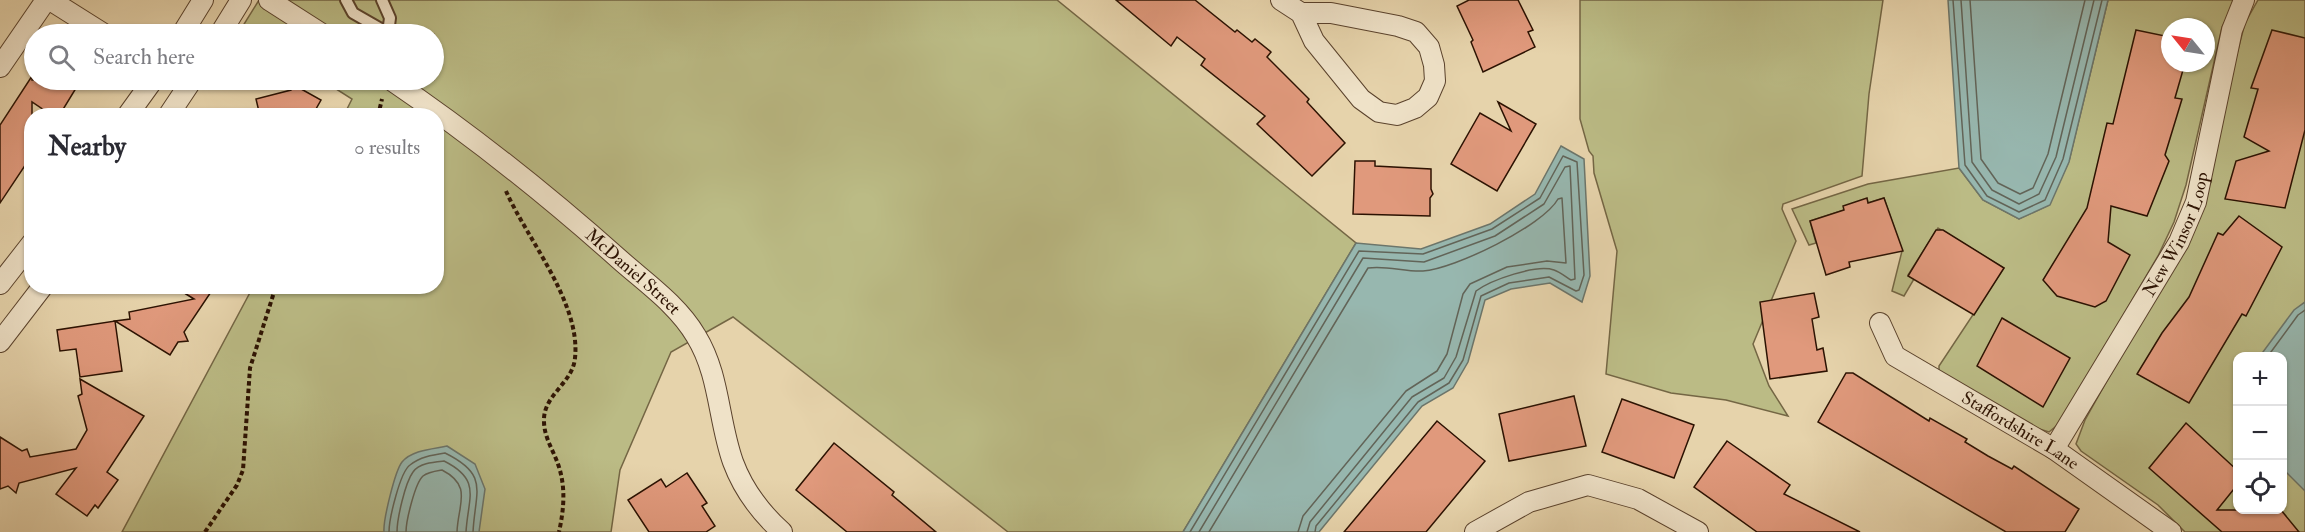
<!DOCTYPE html>
<html lang="en">
<head>
<meta charset="utf-8">
<style>
	body { margin:0; font-family:"IM FELL Double Pica",serif; background:#f2f2f3; color:#2b2b33 }
	.controls { position:absolute; right:18px; bottom:18px; display:grid; overflow:hidden; border-radius:12px; box-shadow:0 2px 4px #0004 }
	.controls button { width:54px; height:54px; display:grid; place-items:center; padding:0; border:0; border-bottom:2px solid #e1e1e2; background:#fff; color:#2b2b33; font:30px sans-serif }
	.compass { position:absolute; left:2161px; top:18px; width:54px; height:54px; border-radius:50%; background:#fff; box-shadow:0 2px 4px #0004; rotate:300deg }
	.list { margin:0; padding:0; list-style:none }
	h2 { display:flex; justify-content:space-between; align-items:center; height:78px; margin:0; padding:0 24px; font-size:26px }
	h2 small { font-size:20px; font-weight:400; color:#7c7c81 }
	.icon { flex:none; width:33px; height:33px; fill:none; stroke:currentColor; stroke-width:2; stroke-linecap:round; stroke-linejoin:round }
	.map { position:relative; flex:none; width:2305px; height:532px; overflow:hidden }
	.search { position:absolute; background:#fff; box-shadow:0 2px 4px #0004; left:24px; top:24px; width:420px; height:66px; display:flex; align-items:center; gap:15px; box-sizing:border-box; padding:0 21px; border-radius:33px; color:#7c7c81; font-size:22px }
	.panel { position:absolute; background:#fff; box-shadow:0 2px 4px #0004; left:24px; top:108px; width:420px; height:186px; border-radius:24px }
	.map>svg:first-child { display:block }
	.green { fill:#bbbb85; stroke:#746644; stroke-width:1.5; fill-rule:evenodd }
	.water { fill:#97b7af; stroke:#6c756a; stroke-width:1.5 }
	.lines { fill:none; stroke-linecap:round; stroke-linejoin:round }
	.shore { stroke:#626458; stroke-width:1.5 }
	.building { fill:#e0997c; stroke:#2c1202; stroke-width:1.5 }
	.service-casing { stroke:#5a422c; stroke-width:14 }
	.minor-casing { stroke:#5a422c; stroke-width:22 }
	.path { stroke:#2c1202; stroke-width:4; stroke-dasharray:4.5 3; stroke-linecap:butt }
	.service { stroke:#efe2c8; stroke-width:10 }
	.minor { stroke:#efe2c8; stroke-width:20 }
	.labels { text-anchor:middle; dominant-baseline:central; stroke-width:6; stroke-linejoin:round; paint-order:stroke }
	.street-label { font-size:18px; fill:#2c1202; stroke:#efe2c8 }
</style>
</head>
<body>
<div class="map">
<svg width="2305" height="532" viewBox="0 0 2305 532">
	<rect width="100%" height="100%" fill="#e6d3ab"/>
	<filter id="stains"><feTurbulence type="fractalNoise" baseFrequency=".00333" numOctaves="4"/><feColorMatrix values="0 0 0 0 .2 0 0 0 0 .09 0 0 0 0 .02 0 0 0 .5 -.17"/></filter>
	<radialGradient id="worn" r=".72"><stop offset=".6" stop-color="#630" stop-opacity="0"/><stop offset="1" stop-color="#630" stop-opacity=".3"/></radialGradient>
	<g class="green">
		<path d="M259,0h798l299,243 -173,289h-175l-275,-215 -62,35 -51,118 -9,62h-489l131,-245 183,-1v-170l-92,-1 8,-16 -30,-19h112v-46h-184l-9,-5z"/>
		<path d="M1580,0h303l-14,94 -7,82 -79,28 -1,5 14,32 -43,103 16,42 19,30 -62,-16 -55,-7 -65,-19 11,-123 -23,-78 -1,-17 -4,-5 -9,-32z"/>
		<path d="M2108,0h128l-14,27 -36,158 -12,37 -16,34 -97,166 -12,10 -13,-4 -97,-54v-8l65,-98 -66,-40 -30,47 6,4 -10,17 -12,-5 10,-40 -18,-53 -16,5 -1,-4 -23,11 -34,11 6,22 -7,2 -17,-36 76,-25 91,-16 24,32 36,19 30,-14 20,-44zM2170,27h36v36h-36z"/>
		<path d="M2258,0h47v532h-120l-27,-27 -77,-54 -5,-7 9,-24 23,-41 79,-134 58,-222zM2238,356h44v154h-44z"/>
	</g>
	<g class="water">
		<path d="M1948,0h160l-39,162 -19,43 -31,14 -36,-19 -24,-32z"/>
		<path d="M1561,146l23,13 6,117 -8,26 -32,-19 -39,6 -26,11 -17,62 -15,26 -31,18 -103,126h-136l173,-289 65,6 69,-25 45,-30z"/>
		<path d="M2305,302v189l-22,-22 -1,-113h-22l34,-46z"/>
		<path d="M447,446l28,18 10,25 -6,43h-95c-1,-12 11,-61 18,-70 10,-12 31,-13 45,-16z"/>
	</g>
	<g class="lines">
		<g class="shore">
			<path d="M1953,0l12,165 22,31 32,16 26,-12 18,-41 39,-159"/>
			<path d="M1961,0l11,162 20,28 27,14 20,-10 17,-37 38,-157"/>
			<path d="M1970,0l11,159 17,24 22,11 13,-6 15,-34 37,-154"/>
			<path d="M2268,356l30,-41 7,-5"/>
			<path d="M389,532c0,-13 11,-60 21,-67 10,-8 22,-10 35,-12 45,22 30,38 28,79"/>
			<path d="M397,532c0,-13 8,-49 16,-60 6,-9 21,-10 31,-11 38,19 24,36 22,71"/>
			<path d="M406,532c0,-11 9,-49 17,-56 5,-4 13,-5 19,-6 31,16 16,34 15,62"/>
			<path d="M1190,532l169,-281 64,3 69,-25 48,-31 23,-42 14,6 7,113 -5,15 -3,1 -27,-14 -40,6 -28,13 -18,64 -14,23 -31,19 -102,124 -1,6"/>
			<path d="M1199,532l164,-274 61,4 71,-26 49,-32 21,-37 5,-1 5,113 -4,1c-5,-3 -11,-8 -17,-10 -18,-6 -63,10 -78,21l-20,66 -12,21 -32,19 -102,125 -3,10"/>
			<path d="M1209,532l159,-264c18,-3 37,4 55,3 31,-2 120,-45 135,-72l4,-1 4,65 -19,-2 -40,6 -37,17 -7,10 -16,60 -10,17 -31,20 -103,125 -5,16"/>
		</g>
	</g>
	<g class="building">
		<path d="M1116,0h79l40,32 2,-2 15,12 3,-3 16,13 -4,5 42,42 -2,3 38,41 -33,33 -55,-52 8,-8 -64,-51 4,-6 -28,-22 -6,9z"/>
		<path d="M1469,0h49l15,30 -5,2 7,15 -52,25 -12,-30 2,-2 -16,-34z"/>
		<path d="M2136,30l34,7v26h15l-10,35 7,1 -17,56 4,6 -22,55 -36,-10 -3,36 22,13 -24,46 -11,6 -38,-11 -14,-16 44,-72 20,-85 6,1z"/>
		<path d="M2272,30l33,8v92l-20,78 -60,-9 11,-38 33,-10 -25,-14 14,-48 -7,-1z"/>
		<path d="M32,76v4h49l-22,36h-6l-21,-14v53l-32,48v-78z"/>
		<path d="M294,85l27,15 -9,16h-52l-4,-17 35,-9z"/>
		<path d="M1498,102l38,22 -39,67 -46,-27 29,-51 31,18z"/>
		<path d="M1355,161h20v5l56,3v20l2,5 -3,4v18l-77,-2z"/>
		<path d="M1867,198l1,5 16,-5 19,53 -54,11 1,5 -24,8 -16,-54 34,-11 -1,-4z"/>
		<path d="M2239,216l43,31 -36,69 -4,-2 -53,89 -52,-29 25,-41 27,-36 29,-64 5,2z"/>
		<path d="M1936,230h7l61,38 -30,47 -66,-39z"/>
		<path d="M173,286h42l-31,46 4,9 -10,1 -8,13 -55,-34 15,-2 -1,-7 65,-13z"/>
		<path d="M1814,293l5,24 -7,2 5,31 6,-2 4,23 -57,8 -10,-77z"/>
		<path d="M2002,318l68,40 -27,49 -66,-41z"/>
		<path d="M115,321l7,50 -42,6 -4,-28 -16,2 -3,-21z"/>
		<path d="M1846,373h7l76,48 1,-3 37,21 -2,3 23,14 24,13 2,-3 65,43 -14,23h-59l-188,-110z"/>
		<path d="M80,379l64,37 -37,56 11,8 -20,28 -3,-3 -8,11 -31,-22 20,-26 -57,15 -3,10 -8,-7 -8,3v-52l22,14 5,-2 3,8 46,-8 11,-19 -9,-34 4,-2z"/>
		<path d="M1574,396l12,50 -77,15 -10,-47z"/>
		<path d="M1622,399l72,26 -20,53 -72,-26z"/>
		<path d="M1437,421l48,40 -59,71h-82z"/>
		<path d="M2186,423l52,48v13l-21,26h64l18,22h-77l-73,-64z"/>
		<path d="M1727,441l63,44 -6,9 76,38h-103l-63,-45z"/>
		<path d="M834,443l60,49 -2,3 44,37h-89l-51,-42z"/>
		<path d="M687,473l20,30 -5,3 13,20 -9,6h-57l-21,-32 33,-21 5,8z"/>
	</g>
	<g class="lines">
		<defs>
			<path id="service" d="M346,0l7,13 35,20 2,-15 -8,-18"/>
			<g id="minor">
				<path d="M50,0l54,34"/>
				<path d="M269,0l53,34"/>
				<path d="M1281,0l20,13h30l67,13 18,6 13,15 5,18 1,16 -7,16 -13,11 -18,7 -18,-3 -18,-13 -47,-58 -13,-28"/>
				<path d="M182,34l21,-34"/>
				<path d="M220,34l21,-34"/>
				<path d="M0,67l46,-67"/>
				<path id="s1" d="M391,80c81,55 155,114 228,179 27,24 59,46 77,77 24,39 22,84 37,126 10,27 28,51 49,70"/>
				<path d="M127,116l26,-36"/>
				<path d="M168,116l24,-36"/>
				<path d="M0,284l32,-41"/>
				<path id="s2" d="M1880,323l15,33 159,93 117,83"/>
				<path d="M0,342l43,-56"/>
				<path id="s3" d="M2054,449l125,-207 17,-40 36,-172 12,-30"/>
				<path d="M1475,532l54,-30 59,-17 50,14 60,33"/>
			</g>
		</defs>
		<use href="#service" class="service-casing"/>
		<use href="#minor" class="minor-casing"/>
		<g class="path">
			<path d="M378,116l4,-17"/>
			<path d="M506,191c21,48 75,112 69,167 -2,25 -32,37 -31,63 0,16 9,29 14,43 8,23 6,45 1,68"/>
			<path d="M205,532l32,-47 6,-15 7,-102 26,-82"/>
		</g>
		<use href="#service" class="service"/>
		<use href="#minor" class="minor"/>
	</g>
	<g class="labels">
		<g class="street-label">
			<text stroke="none"><textPath href="#s3" startOffset="248">New Winsor Loop</textPath></text>
			<text stroke="none"><textPath href="#s1" startOffset="309">McDaniel Street</textPath></text>
			<text stroke="none"><textPath href="#s2" startOffset="182">Staffordshire Lane</textPath></text>
		</g>
	</g>
	<rect width="100%" height="100%" filter="url(#stains)"/>
	<rect width="100%" height="100%" fill="url(#worn)"/>
</svg>
<div class="controls">
<button>+</button>
<button>−</button>
<button><svg class="icon" aria-label="locate" viewBox="0 0 24 24"><circle cx="12" cy="12" r="6"/><path d="M12 2v4M12 18v4M2 12h4M18 12h4"/></svg></button>
</div>
<svg class="compass" viewBox="-18 -18 36 36"><path d="M0-13l5 13h-10z" fill="#e53935"/><path d="M0 13l5-13h-10z" fill="#7c7c81"/></svg>
<div class="search"><svg class="icon" aria-label="search" viewBox="0 0 24 24"><circle cx="10" cy="10" r="6"/><path d="M15 15l6 6"/></svg>Search here</div>
<section class="panel">
<h2>Nearby<small>0 results</small></h2>
<ul class="list">
</ul>
</section>
</div>
</body>
</html>
